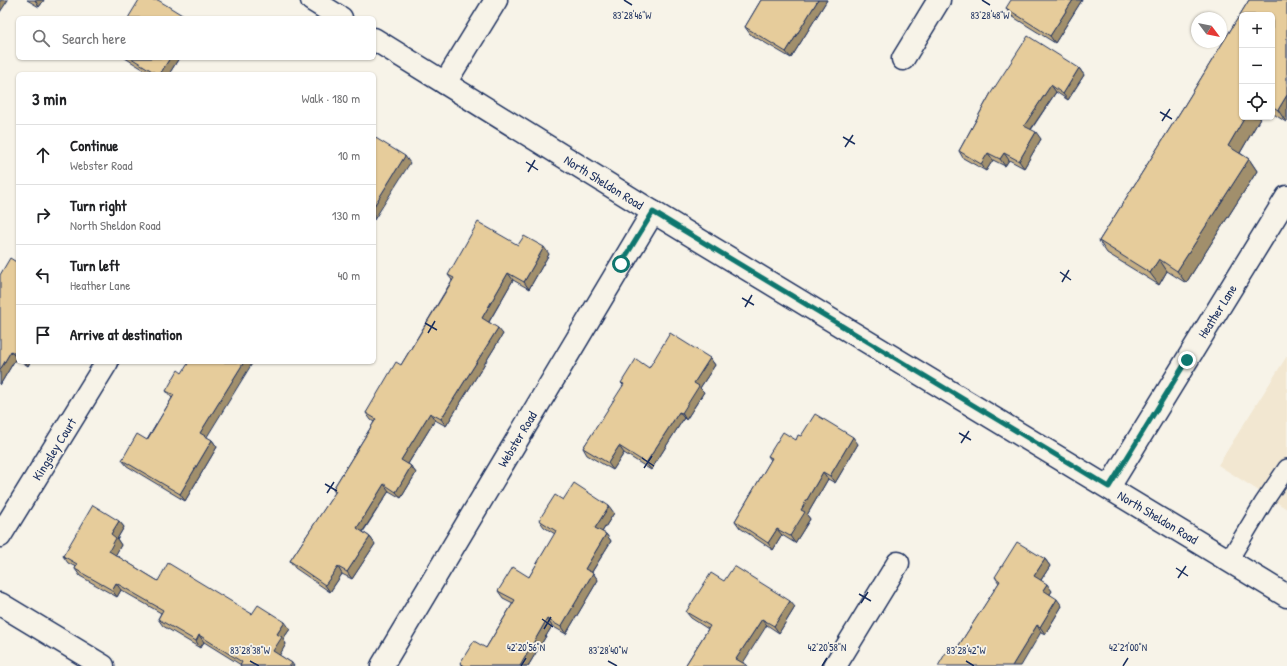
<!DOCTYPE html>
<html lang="en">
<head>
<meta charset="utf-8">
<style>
	body { margin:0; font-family:"Patrick Hand",sans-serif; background:#f6f6f6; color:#202124 }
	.controls { position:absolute; right:12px; top:12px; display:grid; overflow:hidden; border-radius:6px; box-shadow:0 1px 3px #0004 }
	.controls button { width:36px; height:36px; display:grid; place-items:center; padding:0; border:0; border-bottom:1px solid #e0e0e0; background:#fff; color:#202124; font:20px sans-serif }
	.compass { position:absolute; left:1191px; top:12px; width:36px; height:36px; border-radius:50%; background:#fff; box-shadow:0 1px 3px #0004; rotate:122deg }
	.stop { position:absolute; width:12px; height:12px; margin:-9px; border:3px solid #0f766e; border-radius:50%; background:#fff }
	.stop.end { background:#0f766e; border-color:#fff; box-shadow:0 1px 4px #0008 }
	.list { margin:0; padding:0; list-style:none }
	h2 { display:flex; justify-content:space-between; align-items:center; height:52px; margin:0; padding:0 16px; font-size:17px }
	h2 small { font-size:13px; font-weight:400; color:#757577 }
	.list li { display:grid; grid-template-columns:26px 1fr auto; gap:12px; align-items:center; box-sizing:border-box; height:60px; padding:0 16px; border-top:1px solid #e0e0e0 }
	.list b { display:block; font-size:15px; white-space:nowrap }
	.list p { margin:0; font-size:13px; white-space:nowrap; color:#757577 }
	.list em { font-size:13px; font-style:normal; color:#757577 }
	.icon { flex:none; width:22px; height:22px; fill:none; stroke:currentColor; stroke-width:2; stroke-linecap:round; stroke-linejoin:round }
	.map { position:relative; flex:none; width:1287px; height:666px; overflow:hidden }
	.search { position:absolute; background:#fff; box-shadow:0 1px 3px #0004; left:16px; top:16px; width:360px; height:44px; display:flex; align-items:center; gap:10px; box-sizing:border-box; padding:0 14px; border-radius:6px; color:#757577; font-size:15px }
	.panel { position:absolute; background:#fff; box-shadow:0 1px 3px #0004; left:16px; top:72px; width:360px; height:292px; border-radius:6px }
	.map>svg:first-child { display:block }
	.built { fill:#f2e7d1 }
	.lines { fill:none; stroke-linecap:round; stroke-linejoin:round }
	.service-casing { stroke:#1b2f5e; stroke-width:20 }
	.minor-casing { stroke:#1b2f5e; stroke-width:25 }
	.secondary-casing { stroke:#1b2f5e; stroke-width:25 }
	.service { stroke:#f7f3e8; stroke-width:17 }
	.minor { stroke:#f7f3e8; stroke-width:22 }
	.secondary { stroke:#f7f3e8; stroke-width:22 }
	.wall { fill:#c6af85; stroke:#1b2f5e }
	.shaded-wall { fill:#a18f6c; stroke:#1b2f5e }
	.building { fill:#e6cc9b; stroke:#1b2f5e }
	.route { stroke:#0f766e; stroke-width:5 }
	.ticks { fill:none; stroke:#1b2f5e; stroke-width:1.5 }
	.labels { text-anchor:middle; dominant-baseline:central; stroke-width:3.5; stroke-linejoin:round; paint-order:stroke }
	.street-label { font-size:13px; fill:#1b2f5e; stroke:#f7f3e8 }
	.ticks-label { font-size:10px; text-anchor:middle; fill:#1b2f5e; stroke:#f7f3e8; stroke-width:3.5; stroke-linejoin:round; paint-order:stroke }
</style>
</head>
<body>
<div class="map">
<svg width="1287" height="666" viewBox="0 0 1287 666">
	<rect width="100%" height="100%" fill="#f7f3e8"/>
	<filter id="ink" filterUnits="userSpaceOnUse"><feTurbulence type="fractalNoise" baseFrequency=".025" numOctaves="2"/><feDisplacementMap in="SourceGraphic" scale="8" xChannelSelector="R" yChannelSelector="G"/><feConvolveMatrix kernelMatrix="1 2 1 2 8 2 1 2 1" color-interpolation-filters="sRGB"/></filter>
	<g filter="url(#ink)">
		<path class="built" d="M1287,356v153l-69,-44z"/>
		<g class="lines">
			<defs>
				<path id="service" d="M1229,560l35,-58 23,-34"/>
				<g id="minor">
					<path d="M903,59l36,-59"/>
					<path d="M445,83l51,-83"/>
					<path d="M1109,487l178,-290"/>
					<path d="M0,536l107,-174"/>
					<path d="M0,604l103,62"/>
					<path d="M382,666l271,-454"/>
					<path d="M835,666l63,-103"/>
				</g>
				<g id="secondary">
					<path d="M312,0l29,18"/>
					<path d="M374,39l279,173 634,384"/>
				</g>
			</defs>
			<use href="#service" class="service-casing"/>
			<use href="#minor" class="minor-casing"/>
			<use href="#secondary" class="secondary-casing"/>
			<use href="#service" class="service"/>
			<use href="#minor" class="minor"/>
			<use href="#secondary" class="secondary"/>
		</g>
		<g class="wall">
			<path d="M27,0h17l-5,7z"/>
			<path d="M761,0h66l-36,58 -41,-24 -5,-7z"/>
			<path d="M1082,0l-27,43 -45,-28 -4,-7z"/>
			<path d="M1249,0h38v121l-1,1 -14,-9v-98h-30v102h19l-21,36 9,6 8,12 -71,112 -19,-12 -8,14 -52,-32 -8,-12 85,-135z"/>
			<path d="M125,58h54l-10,16h-18z"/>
			<path d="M1079,68l5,7 -16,25 -12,-8 -25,38 10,9 -17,29 -15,-8 -4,6 -12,-6 -7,11 -23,-13 -4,-7 32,-58z"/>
			<path d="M518,245l31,9 -20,35 -16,-9 -24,42 14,12 -57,92 -11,-6 -27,44 3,2 5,7 -15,25 -12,-7 -26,41 7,5 5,7 -23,35 -10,-5 -12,18 -35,-24 -5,-7 45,-68 -2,-4 41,-67 -3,-2 -5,-7 35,-48 51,-85 -4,-5z"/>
			<path d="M18,263v97l-2,-2 -16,27z"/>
			<path d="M710,358l5,7 -15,23 4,4 -18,28 -2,-2 -33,52 -27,-17 -11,17 -26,-15 -4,-7 41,-62 -3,-3 28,-15z"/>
			<path d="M22,362h8l-2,4z"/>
			<path d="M182,373l24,64 6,3 5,7 -32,54 -58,-35 -5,-6 25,-20 25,-42 -6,-7z"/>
			<path d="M796,440l62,4 -23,39 -7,-4 -21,36 3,4 -15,24 -13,-8 -9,15 -33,-22 -5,-7 36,-61 -3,-4z"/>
			<path d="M563,500l51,13 -12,19 4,2 5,7 -19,31 6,8 -32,54 -14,-8 -24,40h-66l-2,-3 26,-15 27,-45 -10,-5 -5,-7 31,-14 26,-43 -11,-7 -5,-7z"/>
			<path d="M119,521l5,6 -7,12 4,6 -6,10 43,26 94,33 38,15 -7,10 3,5 -7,11 13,8 2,3h-54l1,-1 -37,-23 -4,6 -37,-22 -5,-7 3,-6 -40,-23 -4,7 -37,-21 -5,-7 1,-2 -8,-4 -5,-7z"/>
			<path d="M1045,559l5,7 -9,14 11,11 -2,3 12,12 -17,28 -4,-2 -87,21 45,-70 -4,-6z"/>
			<path d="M724,581l71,26 -16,26 -12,-8 -82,41 23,-37 -17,-11 -5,-6z"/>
		</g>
		<g class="shaded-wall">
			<path d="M0,0h8l-8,12z"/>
			<path d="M35,0h9l-5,7z"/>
			<path d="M818,0h9l-36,58 -5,-6z"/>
			<path d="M1073,0h9l-27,43 -5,-7z"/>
			<path d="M170,58h9l-10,16h-9z"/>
			<path d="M1079,68l5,7 -16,25 -5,-6z"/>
			<path d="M1051,85l5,7 -27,40 -5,-6z"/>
			<path d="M1287,95v26l-1,1 -8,-12z"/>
			<path d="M1245,117h16l-24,41 -9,-12z"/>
			<path d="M1036,132l5,7 -17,29 -5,-7z"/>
			<path d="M988,153l5,7 -7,11 -5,-7z"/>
			<path d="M1004,153l5,7 -4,6 -5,-7z"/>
			<path d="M405,156l5,7 -36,57v-14z"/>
			<path d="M1249,159l8,12 -71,112 -9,-12z"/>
			<path d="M544,247l5,7 -20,35 -5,-7z"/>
			<path d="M1159,259l8,12 -8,14 -9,-12z"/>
			<path d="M508,273l5,7 -26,45 -5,-7z"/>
			<path d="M498,328l5,6 -57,92 -5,-7z"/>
			<path d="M11,351l5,7 -16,27v-15z"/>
			<path d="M710,358l5,7 -15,23 4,4 -18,28 -4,-7 12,-30z"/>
			<path d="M25,362h5l-2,4z"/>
			<path d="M244,362h9l-48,78 -5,-7z"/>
			<path d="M679,412l5,6 -33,52 -5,-7z"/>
			<path d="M430,413l5,7 -29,47 -5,-7z"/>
			<path d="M853,437l5,7 -23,39 -5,-7z"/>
			<path d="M212,440l5,7 -32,54 -5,-7z"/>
			<path d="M619,446l5,7 -11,17 -5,-7z"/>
			<path d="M411,466l5,7 -15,25 -5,-6z"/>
			<path d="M823,472l5,7 -21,36 3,4 -15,24 -5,-7 11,-26z"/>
			<path d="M384,484l5,7 -28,43 -4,-6z"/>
			<path d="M609,506l5,7 -14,22 -5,-7z"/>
			<path d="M119,521l5,6 -7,12 4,6 -7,13 -5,-7 2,-17z"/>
			<path d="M777,529l5,6 -9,15 -5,-7z"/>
			<path d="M606,534l5,7 -21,34 -5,-6z"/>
			<path d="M370,537l5,7 -23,35 -5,-7z"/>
			<path d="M1045,559l5,7 -11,17 -5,-7z"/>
			<path d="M338,567l4,7 -12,18 -5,-7z"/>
			<path d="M593,573l5,7 -32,54 -5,-7z"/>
			<path d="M116,583l5,7 -4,7 -5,-7z"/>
			<path d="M1047,584l5,7 -4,6 -5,-7z"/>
			<path d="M1057,599l5,7 -17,28 -5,-7z"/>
			<path d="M790,601l5,6 -16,26 -5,-7z"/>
			<path d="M547,619l5,7 -24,40h-8z"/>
			<path d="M762,619l5,6 -26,41 -5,-7z"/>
			<path d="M285,622l5,7 -7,10 3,5 -8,14 -5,-7 4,-17z"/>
			<path d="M1037,625l4,7 -20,34h-9z"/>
			<path d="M199,635l5,7 -4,6 -4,-7z"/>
		</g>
		<g class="building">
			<path d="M139,0h19l29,18h-59z"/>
			<path d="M761,0h57l-32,52 -41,-25z"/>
			<path d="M1011,0h62l-23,36 -44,-28z"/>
			<path d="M1249,0h38v95l-9,15 -6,-4v-91h-30v102h3l-17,29 21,13 -72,112 -18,-12 -9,14 -51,-32 85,-135z"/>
			<path d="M1028,36l51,32 -16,26 -12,-9 -27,41 12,6 -17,29 -15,-8 -4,6 -12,-6 -7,11 -22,-13 32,-58z"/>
			<path d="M131,58h39l-10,16h-3z"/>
			<path d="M374,137l31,19 -31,50z"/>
			<path d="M478,222l40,23 6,-9 20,11 -20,35 -16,-9 -26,45 16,10 -57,91 -11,-6 -29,47 10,6 -15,26 -12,-8 -27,44 13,9 -23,35 -9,-5 -13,18 -35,-24 46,-70 -3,-2 43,-70 -10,-6 30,-51 5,3 53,-87 -6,-3z"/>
			<path d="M10,258l8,5v93l-7,-5 -11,19v-95z"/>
			<path d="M670,333l40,25 -16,25 5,3 -17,27 -3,-1 -33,51 -27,-17 -11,17 -25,-15 41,-64 -3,-1 15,-24 13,9z"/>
			<path d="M189,362h55l-44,71 12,7 -32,54 -58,-34 15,-26 10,6 27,-45 -8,-4 12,-21 4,3z"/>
			<path d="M815,414l38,23 -23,39 -7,-4 -22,38 4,2 -15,24 -13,-7 -9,14 -33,-22 37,-63 -4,-2 15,-24 13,8 2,-5 3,1z"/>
			<path d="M574,483l35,23 -14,22 11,6 -21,35 8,4 -32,54 -14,-8 -27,47h-55l-5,-3 14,-22 12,7 29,-48 -17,-9 15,-24 16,10 27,-46 -17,-11 16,-25 8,5z"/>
			<path d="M93,505l26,16 -8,13 5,4 -7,13 49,30 10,-18 84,51 6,-9 27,17 -8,12 5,3 -9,14 19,12 -2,3h-50l2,-4 -43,-27 -3,6 -38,-22 5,-9 -47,-27 -4,7 -37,-21 2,-5 -14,-8z"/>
			<path d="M1017,542l28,17 -11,17 13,8 -4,6 14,9 -17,28 -3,-2 -25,41h-74l10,-17 6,4 46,-72 -5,-4z"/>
			<path d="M734,566l56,35 -16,25 -12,-7 -26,40 12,7h-63l25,-40 -24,-14 25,-39 13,8z"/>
		</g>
	</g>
	<g class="lines" filter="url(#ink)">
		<path class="route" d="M621,264l32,-52 456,275 78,-127"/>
	</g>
	<path class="ticks" d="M624,0l8,5M982,0l8,5M1160,112l12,7M1162,121l8,-12M843,137l12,7M845,147l8,-12M526,162l12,8M528,172l7,-12M1060,272l11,8M1062,282l7,-12M742,298l12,7M745,307l7,-12M425,323l12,7M428,333l7,-12M959,433l12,7M961,443l8,-12M642,458l12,8M644,468l8,-12M325,484l12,7M327,493l7,-11M1176,568l12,8M1178,578l8,-12M859,594l12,7M861,603l7,-11M542,619l11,8M544,629l7,-12M250,661l9,5M608,661l9,5M966,661l8,5M521,666l5,-8M822,666l5,-8M1123,666l5,-8"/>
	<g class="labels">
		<g class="street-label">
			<text transform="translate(604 182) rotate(32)">North Sheldon Road</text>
			<text transform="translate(1217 311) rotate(-58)">Heather Lane</text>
			<text transform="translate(517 439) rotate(-59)">Webster Road</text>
			<text transform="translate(54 449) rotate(-58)">Kingsley Court</text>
			<text transform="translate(1158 517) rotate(31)">North Sheldon Road</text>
		</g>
	</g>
	<g class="ticks-label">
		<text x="632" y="19">83°28'46"W</text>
		<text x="990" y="19">83°28'48"W</text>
		<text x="526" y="651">42°20'56"N</text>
		<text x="827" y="651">42°20'58"N</text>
		<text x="1128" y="651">42°21'00"N</text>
		<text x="250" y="654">83°28'38"W</text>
		<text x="608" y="654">83°28'40"W</text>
		<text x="966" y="654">83°28'42"W</text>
	</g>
</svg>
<div class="controls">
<button>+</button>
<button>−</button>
<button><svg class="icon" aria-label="locate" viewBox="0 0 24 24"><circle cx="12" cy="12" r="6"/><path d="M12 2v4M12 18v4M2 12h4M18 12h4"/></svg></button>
</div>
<svg class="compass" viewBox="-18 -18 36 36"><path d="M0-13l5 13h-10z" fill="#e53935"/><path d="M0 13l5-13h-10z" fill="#757577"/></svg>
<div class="stop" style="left:621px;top:264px"></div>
<div class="stop end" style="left:1187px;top:360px"></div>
<div class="search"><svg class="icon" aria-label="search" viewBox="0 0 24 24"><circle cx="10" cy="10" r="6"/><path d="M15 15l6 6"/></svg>Search here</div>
<section class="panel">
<h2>3 min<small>Walk · 180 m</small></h2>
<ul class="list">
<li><svg class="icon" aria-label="ahead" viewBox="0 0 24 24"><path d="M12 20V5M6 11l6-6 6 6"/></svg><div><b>Continue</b><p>Webster Road</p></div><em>10 m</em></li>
<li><svg class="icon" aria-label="right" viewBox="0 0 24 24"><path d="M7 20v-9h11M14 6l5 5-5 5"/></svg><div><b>Turn right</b><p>North Sheldon Road</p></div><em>130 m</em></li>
<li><svg class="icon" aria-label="left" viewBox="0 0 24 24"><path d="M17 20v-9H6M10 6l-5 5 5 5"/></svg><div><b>Turn left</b><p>Heather Lane</p></div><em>40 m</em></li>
<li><svg class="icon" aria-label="arrive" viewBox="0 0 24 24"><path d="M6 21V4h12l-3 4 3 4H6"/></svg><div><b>Arrive at destination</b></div></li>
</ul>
</section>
</div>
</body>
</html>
